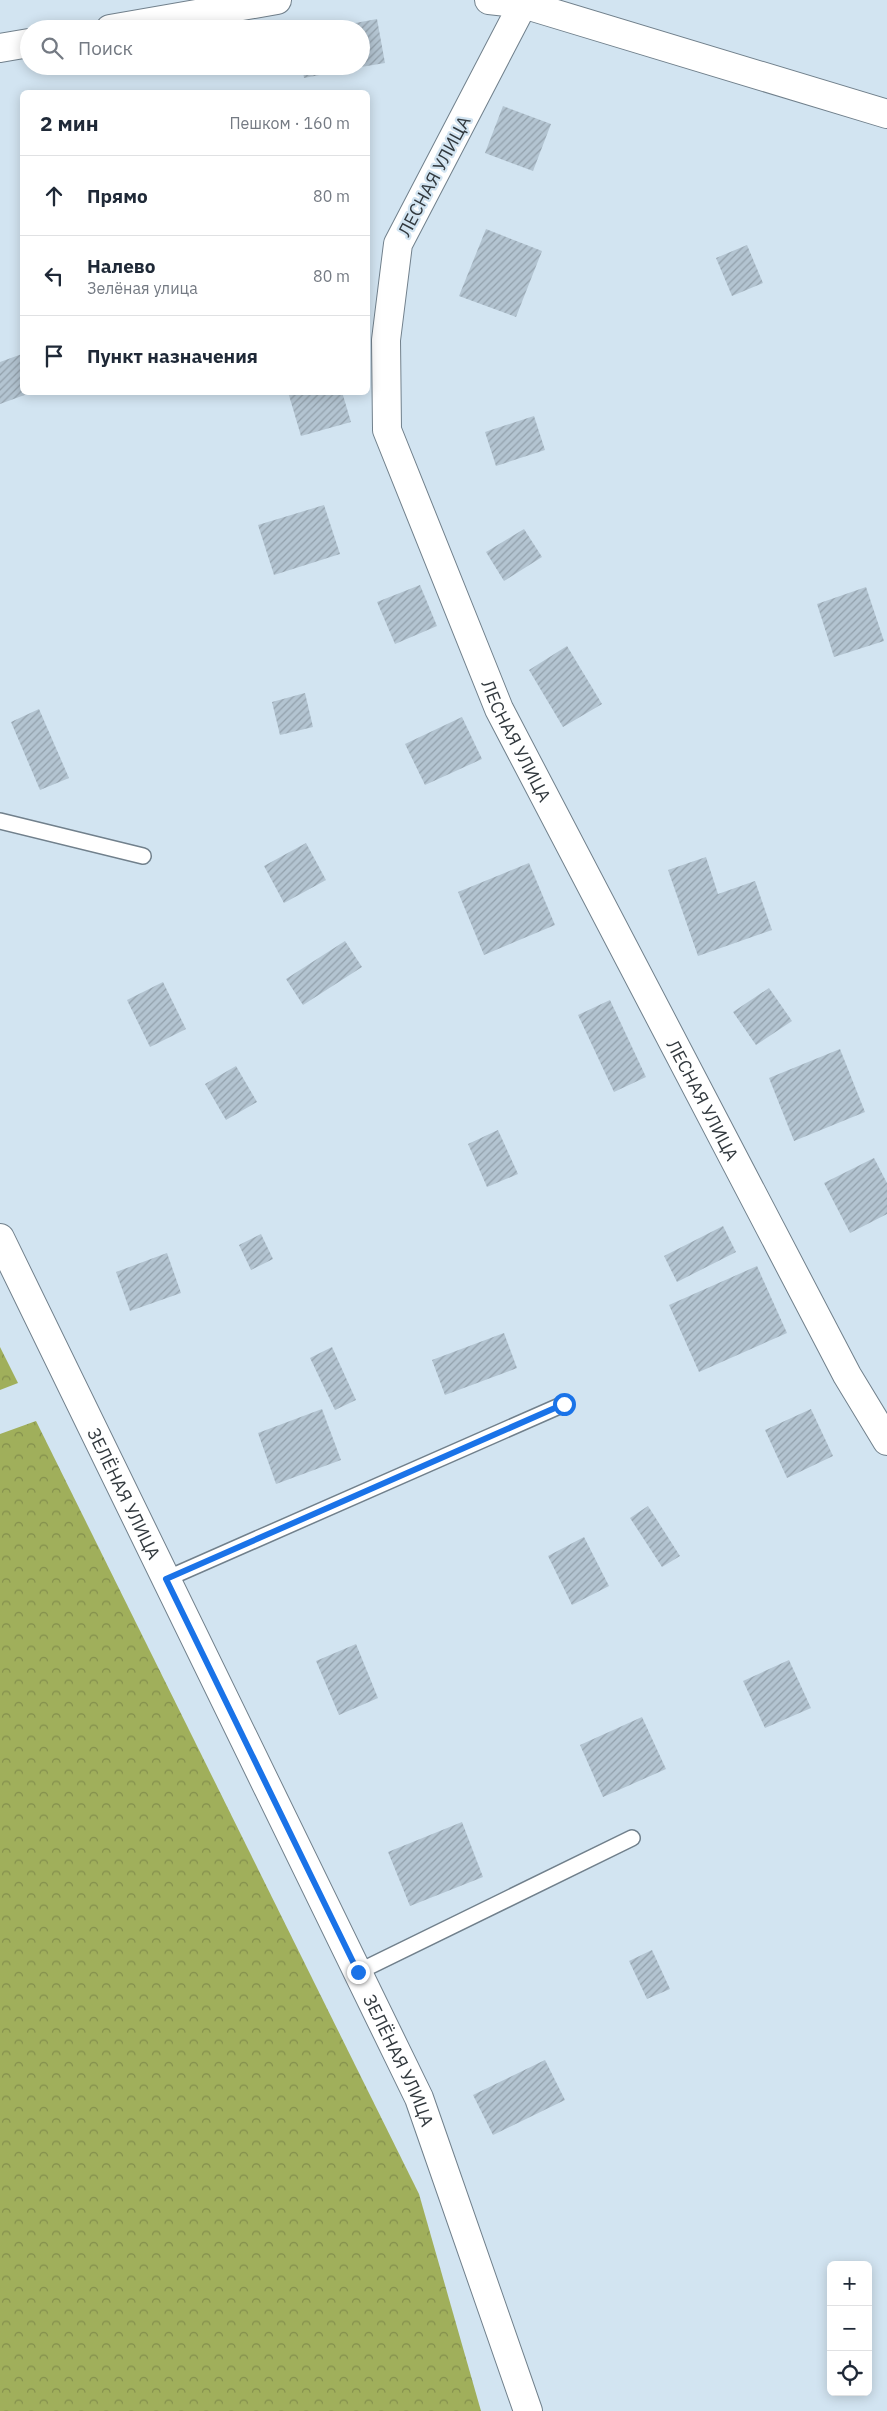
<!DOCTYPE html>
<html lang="ru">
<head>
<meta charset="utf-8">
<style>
	body { margin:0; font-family:"IBM Plex Sans",sans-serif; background:#f6f6f7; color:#1f2937 }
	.controls { position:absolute; right:15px; bottom:15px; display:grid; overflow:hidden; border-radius:8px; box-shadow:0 2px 12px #0003 }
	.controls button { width:45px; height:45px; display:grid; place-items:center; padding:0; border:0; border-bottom:1px solid #e0e1e3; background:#fff; color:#1f2937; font:25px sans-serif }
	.stop { position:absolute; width:15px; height:15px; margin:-11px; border:4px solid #1a73e8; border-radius:50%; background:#fff }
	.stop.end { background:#1a73e8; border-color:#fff; box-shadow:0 1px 5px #0008 }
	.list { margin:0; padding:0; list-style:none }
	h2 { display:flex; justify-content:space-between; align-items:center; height:65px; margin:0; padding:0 20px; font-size:21px }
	h2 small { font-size:16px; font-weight:400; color:#747a83 }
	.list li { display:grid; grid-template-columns:32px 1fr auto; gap:15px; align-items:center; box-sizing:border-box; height:80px; padding:0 20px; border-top:1px solid #e0e1e3 }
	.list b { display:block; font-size:19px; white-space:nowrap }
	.list p { margin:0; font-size:16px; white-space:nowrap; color:#747a83 }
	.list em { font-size:16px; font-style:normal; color:#747a83 }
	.icon { flex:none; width:28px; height:28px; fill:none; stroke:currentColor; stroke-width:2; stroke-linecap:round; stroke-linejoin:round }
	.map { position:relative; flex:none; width:887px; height:2411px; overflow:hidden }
	.search { position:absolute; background:#fff; box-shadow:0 2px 12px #0003; left:20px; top:20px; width:350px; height:55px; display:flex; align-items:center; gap:12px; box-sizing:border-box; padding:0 18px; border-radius:28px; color:#747a83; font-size:19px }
	.panel { position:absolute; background:#fff; box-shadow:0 2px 12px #0003; left:20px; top:90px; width:350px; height:305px; border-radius:8px }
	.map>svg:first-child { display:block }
	.forest { fill:url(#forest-crowns) }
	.building { fill:url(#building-hatch) }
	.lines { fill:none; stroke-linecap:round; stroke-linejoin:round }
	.lane-casing { stroke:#71808c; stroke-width:18 }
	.street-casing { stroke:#71808c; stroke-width:30 }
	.lane { stroke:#fff; stroke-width:15 }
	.street { stroke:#fff; stroke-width:28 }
	.route { stroke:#1a73e8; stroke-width:6 }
	.labels { text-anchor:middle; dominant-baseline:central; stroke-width:4.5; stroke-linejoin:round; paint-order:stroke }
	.street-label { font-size:18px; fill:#32393e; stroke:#d2e4f1 }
</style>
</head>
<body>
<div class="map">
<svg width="887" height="2411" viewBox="0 0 887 2411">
	<defs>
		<pattern id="forest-crowns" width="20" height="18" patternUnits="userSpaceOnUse" patternTransform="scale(1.25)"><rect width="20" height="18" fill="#a0af5b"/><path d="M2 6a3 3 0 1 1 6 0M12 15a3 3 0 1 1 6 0" fill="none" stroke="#838f4d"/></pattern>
		<pattern id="building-hatch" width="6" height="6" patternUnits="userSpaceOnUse" patternTransform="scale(1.25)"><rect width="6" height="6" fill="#b3c4d1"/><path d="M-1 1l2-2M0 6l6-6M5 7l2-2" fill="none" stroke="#92a0ab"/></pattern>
	</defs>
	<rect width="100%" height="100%" fill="#d2e4f1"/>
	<g class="forest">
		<path d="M0,1347l18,36 -18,7z"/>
		<path d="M36,1421l383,773 62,217h-481v-977z"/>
	</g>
	<g class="building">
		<path d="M377,19l8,44 -24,4v-38l-33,-1z"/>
		<path d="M302,66h59v1l-57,11z"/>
		<path d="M503,106l48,18 -18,47 -48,-18z"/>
		<path d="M486,229l56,22 -26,66 -57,-21z"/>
		<path d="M747,245l16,38 -31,13 -16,-38z"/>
		<path d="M22,354v38l8,1 -30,11v-42z"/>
		<path d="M288,392h54l9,30 -50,14z"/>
		<path d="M534,416l11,34 -49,16 -11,-34z"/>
		<path d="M324,505l16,49 -66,21 -16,-50z"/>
		<path d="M524,529l18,28 -38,24 -18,-29z"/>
		<path d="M420,585l17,41 -42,18 -18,-42z"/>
		<path d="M866,587l18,54 -50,16 -17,-53z"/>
		<path d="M567,646l35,58 -39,23 -34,-57z"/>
		<path d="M305,693l8,34 -33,8 -8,-33z"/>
		<path d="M39,709l30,69 -29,12 -29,-68z"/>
		<path d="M462,717l20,42 -57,26 -20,-41z"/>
		<path d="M306,843l20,37 -42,23 -20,-37z"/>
		<path d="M706,857l12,37 37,-13 17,49 -74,26 -30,-86z"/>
		<path d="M529,863l26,62 -71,30 -26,-63z"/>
		<path d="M345,941l17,26 -59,38 -17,-26z"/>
		<path d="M163,982l23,47 -36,18 -23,-47z"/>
		<path d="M769,988l23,33 -36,24 -23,-33z"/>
		<path d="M610,1000l36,77 -32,15 -36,-77z"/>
		<path d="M840,1049l25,63 -71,29 -25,-63z"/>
		<path d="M236,1066l21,36 -31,18 -21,-36z"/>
		<path d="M498,1130l20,44 -31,13 -19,-43z"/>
		<path d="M874,1158l13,25v31l-37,19 -26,-50z"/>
		<path d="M723,1226l13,26 -59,30 -13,-26z"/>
		<path d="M261,1234l12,25 -22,11 -12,-25z"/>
		<path d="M167,1253l14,40 -51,18 -14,-39z"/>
		<path d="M757,1266l30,67 -88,39 -30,-67z"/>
		<path d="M504,1333l13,35 -72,27 -13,-35z"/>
		<path d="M332,1347l24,53 -21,10 -25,-52z"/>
		<path d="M322,1409l19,51 -65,24 -18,-51z"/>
		<path d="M811,1409l22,47 -46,22 -22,-48z"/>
		<path d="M648,1506l32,50 -18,11 -32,-49z"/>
		<path d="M584,1537l25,49 -37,19 -24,-49z"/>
		<path d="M356,1644l22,54 -39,17 -23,-54z"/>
		<path d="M789,1660l22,48 -46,20 -22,-47z"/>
		<path d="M642,1717l24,52 -63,28 -23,-52z"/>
		<path d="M462,1822l21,55 -73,29 -22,-54z"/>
		<path d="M652,1950l18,39 -23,10 -18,-38z"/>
		<path d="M545,2060l20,40 -72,35 -20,-40z"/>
	</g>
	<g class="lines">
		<defs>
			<g id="lane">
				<path d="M0,821l143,35"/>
				<path d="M166,1579l398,-175"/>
				<path d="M358,1972l274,-134"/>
			</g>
			<g id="street">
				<path d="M489,0l34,4 364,110"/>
				<path id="s1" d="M523,4l-125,240 -12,96 1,90 112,279 348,666 40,66"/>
				<path d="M110,29l167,-29"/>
				<path d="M0,48l29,-5"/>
				<path id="s2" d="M0,1238l419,860 109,313"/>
			</g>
		</defs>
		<use href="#lane" class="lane-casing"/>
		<use href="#street" class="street-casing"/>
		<use href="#lane" class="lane"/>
		<use href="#street" class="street"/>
	</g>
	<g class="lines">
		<path class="route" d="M358,1972l-192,-393 398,-175"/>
	</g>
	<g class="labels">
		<g class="street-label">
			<text transform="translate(434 176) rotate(-62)">ЛЕСНАЯ УЛИЦА</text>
			<text stroke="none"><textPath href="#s1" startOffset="794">ЛЕСНАЯ УЛИЦА</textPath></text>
			<text stroke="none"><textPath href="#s1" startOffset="1199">ЛЕСНАЯ УЛИЦА</textPath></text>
			<text stroke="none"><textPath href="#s2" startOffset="284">ЗЕЛЁНАЯ УЛИЦА</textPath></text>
			<text stroke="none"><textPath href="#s2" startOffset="914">ЗЕЛЁНАЯ УЛИЦА</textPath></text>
		</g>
	</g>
</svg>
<div class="controls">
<button>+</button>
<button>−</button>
<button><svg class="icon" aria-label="locate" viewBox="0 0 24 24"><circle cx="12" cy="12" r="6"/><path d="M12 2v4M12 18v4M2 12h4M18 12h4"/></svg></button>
</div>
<div class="stop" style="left:564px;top:1404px"></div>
<div class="stop end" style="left:358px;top:1972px"></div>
<div class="search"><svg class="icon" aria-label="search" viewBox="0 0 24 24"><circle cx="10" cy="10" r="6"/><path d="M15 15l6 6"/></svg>Поиск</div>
<section class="panel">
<h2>2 мин<small>Пешком · 160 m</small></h2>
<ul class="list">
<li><svg class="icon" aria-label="ahead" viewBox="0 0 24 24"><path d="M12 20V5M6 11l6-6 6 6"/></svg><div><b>Прямо</b></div><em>80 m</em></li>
<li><svg class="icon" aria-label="left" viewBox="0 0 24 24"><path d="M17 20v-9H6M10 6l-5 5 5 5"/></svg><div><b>Налево</b><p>Зелёная улица</p></div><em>80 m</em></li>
<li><svg class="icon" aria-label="arrive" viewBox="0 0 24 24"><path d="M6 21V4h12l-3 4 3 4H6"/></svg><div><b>Пункт назначения</b></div></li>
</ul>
</section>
</div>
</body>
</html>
